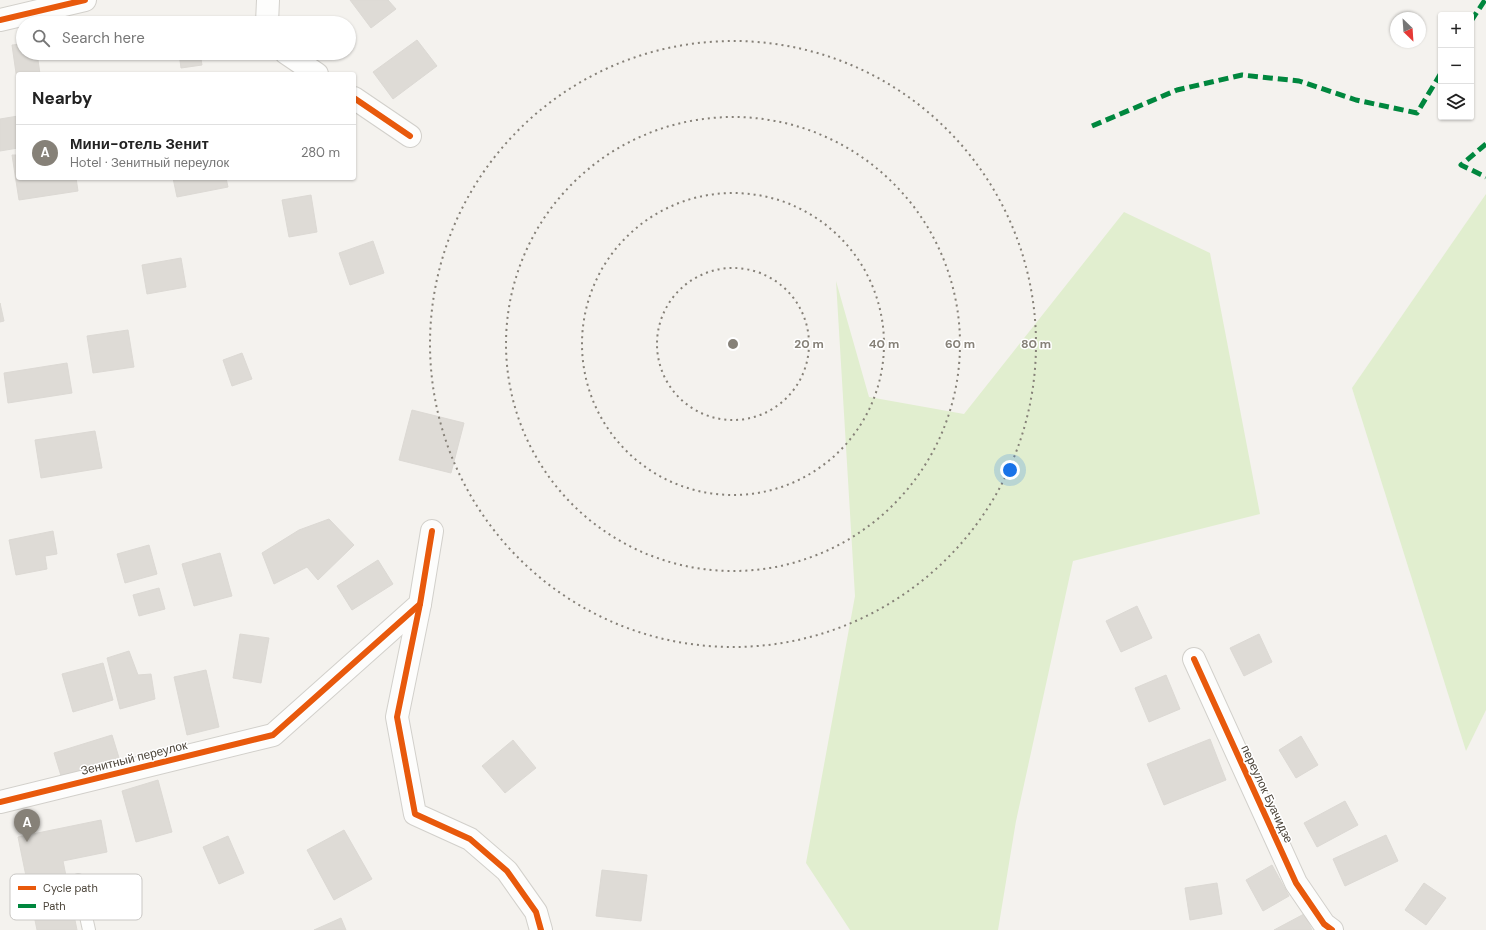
<!DOCTYPE html>
<html lang="en">
<head>
<meta charset="utf-8">
<style>
	body { margin:0; font-family:"DM Sans",sans-serif; background:#f2f2f2; color:#222 }
	.controls { position:absolute; right:12px; top:12px; display:grid; overflow:hidden; border-radius:4px; box-shadow:0 1px 3px #0004 }
	.controls button { width:36px; height:36px; display:grid; place-items:center; padding:0; border:0; border-bottom:1px solid #e0e0e0; background:#fff; color:#222; font:20px sans-serif }
	.compass { position:absolute; left:1390px; top:12px; width:36px; height:36px; border-radius:50%; background:#fff; box-shadow:0 1px 3px #0004; rotate:155deg }
	.you { position:absolute; left:1010px; top:470px; width:14px; height:14px; margin:-10px; border:3px solid #fff; border-radius:50%; background:#1a73e8; box-shadow:0 0 0 6px #1a73e833 }
	.badge { display:grid; place-items:center; width:26px; height:26px; border-radius:50%; background:#868178; color:#fff; font-size:13px; font-weight:700 }
	.pin { position:absolute; translate:-50% -33px; filter:drop-shadow(0 1px 2px #0008) }
	.pin::after { content:''; position:absolute; top:21px; width:14px; height:12px; background:inherit; clip-path:polygon(0 0,100% 0,50% 100%) }
	.list { margin:0; padding:0; list-style:none }
	h2 { display:flex; justify-content:space-between; align-items:center; height:52px; margin:0; padding:0 16px; font-size:17px }
	h2 small { font-size:13px; font-weight:400; color:#767676 }
	.list li { display:grid; grid-template-columns:26px 1fr auto; gap:12px; align-items:center; box-sizing:border-box; height:56px; padding:0 16px; border-top:1px solid #e0e0e0 }
	.list b { display:block; font-size:15px; white-space:nowrap }
	.list p { margin:0; font-size:13px; white-space:nowrap; color:#767676 }
	.list em { font-size:13px; font-style:normal; color:#767676 }
	.icon { flex:none; width:22px; height:22px; fill:none; stroke:currentColor; stroke-width:2; stroke-linecap:round; stroke-linejoin:round }
	.map { position:relative; flex:none; width:1486px; height:930px; overflow:hidden }
	.search { position:absolute; background:#fff; box-shadow:0 1px 3px #0004; left:16px; top:16px; width:340px; height:44px; display:flex; align-items:center; gap:10px; box-sizing:border-box; padding:0 14px; border-radius:22px; color:#767676; font-size:15px }
	.panel { position:absolute; background:#fff; box-shadow:0 1px 3px #0004; left:16px; top:72px; width:340px; height:108px; border-radius:4px }
	.map>svg:first-child { display:block }
	.green { fill:#e1eecf }
	.building { fill:#dedbd6; stroke:#dcd9d4 }
	.lines { fill:none; stroke-linecap:round; stroke-linejoin:round }
	.service-casing { stroke:#d2d0cb; stroke-width:14 }
	.minor-casing { stroke:#d2d0cb; stroke-width:24 }
	.service { stroke:#fdfdfc; stroke-width:12 }
	.minor { stroke:#fdfdfc; stroke-width:22 }
	.quiet { stroke:#00873e; stroke-width:5; stroke-dasharray:10 5; stroke-linecap:butt }
	.cycleway-casing { stroke:#fff; stroke-width:8 }
	.cycleway { stroke:#e8590c; stroke-width:6 }
	.ring { fill:none; stroke:#868178; stroke-width:2; stroke-dasharray:2 4 }
	.labels { text-anchor:middle; dominant-baseline:central; stroke-width:3; stroke-linejoin:round; paint-order:stroke }
	.street-label { font-size:12px; fill:#4b4439; stroke:#fff }
	.key { fill:#fff; stroke:#c9c7c4; stroke-width:1 }
	.key-label { font-size:11px; fill:#4b4439 }
	.centre { fill:#868178; stroke:#fff; stroke-width:2 }
	.ring-label { font-size:12px; text-anchor:middle; font-weight:bold; fill:#868178; stroke:#fff; stroke-width:3; stroke-linejoin:round; paint-order:stroke }
</style>
</head>
<body>
<div class="map">
<svg width="1486" height="930" viewBox="0 0 1486 930">
	<rect width="100%" height="100%" fill="#f4f2ee"/>
	<g class="green">
		<path d="M1486,194v516l-20,41 -114,-363z"/>
		<path d="M1124,212l86,41 50,261 -187,47 -57,260 -18,109h-148l-44,-67 49,-267 -19,-315 33,116 95,17z"/>
	</g>
	<g class="building">
		<path d="M350,0h38l8,9 -25,19z"/>
		<path d="M417,40l20,26 -44,33 -20,-27z"/>
		<path d="M23,44v9h14l3,21h-22v13l-6,-42z"/>
		<path d="M179,53h21l2,12 -21,3z"/>
		<path d="M18,116v32l-18,3v-32z"/>
		<path d="M12,155h6v23h58l2,13 -59,9z"/>
		<path d="M173,178h53l2,9 -51,10z"/>
		<path d="M311,195l6,37 -28,5 -7,-37z"/>
		<path d="M373,241l11,32 -34,12 -11,-32z"/>
		<path d="M181,258l5,29 -39,7 -5,-29z"/>
		<path d="M0,303l4,18 -4,1z"/>
		<path d="M128,330l6,37 -41,6 -6,-37z"/>
		<path d="M242,353l10,26 -20,7 -9,-26z"/>
		<path d="M67,363l5,30 -64,10 -4,-30z"/>
		<path d="M412,410l52,13 -13,50 -52,-13z"/>
		<path d="M95,431l7,37 -61,10 -6,-38z"/>
		<path d="M329,519l25,26 -36,35 -11,-13 -33,17 -12,-31 37,-23z"/>
		<path d="M53,531l4,23 -12,2 2,13 -31,6 -7,-35z"/>
		<path d="M149,545l8,29 -32,9 -8,-29z"/>
		<path d="M220,553l12,43 -38,10 -12,-42z"/>
		<path d="M378,560l15,24 -41,26 -15,-24z"/>
		<path d="M159,588l6,21 -26,7 -6,-21z"/>
		<path d="M1137,606l15,32 -31,14 -15,-31z"/>
		<path d="M240,634l29,4 -8,45 -28,-5z"/>
		<path d="M1259,634l13,28 -28,14 -14,-28z"/>
		<path d="M129,651l9,24 13,-1 4,25 -35,10 -13,-51z"/>
		<path d="M103,663l10,37 -40,12 -11,-38z"/>
		<path d="M206,670l13,57 -32,8 -13,-58z"/>
		<path d="M1166,675l14,34 -31,13 -14,-34z"/>
		<path d="M112,735l8,26 -58,18 -8,-26z"/>
		<path d="M1301,736l17,29 -22,13 -17,-28z"/>
		<path d="M1210,739l16,41 -62,25 -17,-41z"/>
		<path d="M513,740l23,28 -31,25 -23,-27z"/>
		<path d="M158,780l14,52 -36,10 -14,-51z"/>
		<path d="M1345,801l13,24 -41,22 -13,-24z"/>
		<path d="M101,820l6,32 -44,9 14,69h-40l-19,-93z"/>
		<path d="M344,830l28,49 -38,21 -27,-50z"/>
		<path d="M1386,835l12,26 -53,25 -12,-27z"/>
		<path d="M228,836l16,37 -25,11 -16,-37z"/>
		<path d="M1272,865l17,31 -26,15 -17,-31z"/>
		<path d="M602,870l45,5 -6,46 -45,-5z"/>
		<path d="M1217,883l5,31 -32,6 -5,-32z"/>
		<path d="M1424,883l22,15 -20,27 -21,-15z"/>
		<path d="M1304,914l8,16h-38z"/>
		<path d="M341,918l5,12h-32z"/>
	</g>
	<g class="lines">
		<defs>
			<path id="service" d="M78,880l11,50"/>
			<g id="minor">
				<path d="M0,20l85,-20"/>
				<path d="M267,23l1,-23"/>
				<path d="M286,53l31,21"/>
				<path d="M354,98l56,38"/>
				<path d="M420,604l-23,113 18,97 55,25 37,32 29,41 5,18"/>
				<path d="M1194,659l102,224 28,41 8,6"/>
				<path d="M0,802l273,-67 147,-131 12,-73"/>
			</g>
		</defs>
		<use href="#service" class="service-casing"/>
		<use href="#minor" class="minor-casing"/>
		<use href="#service" class="service"/>
		<use href="#minor" class="minor"/>
		<g class="quiet">
			<path d="M1471,21l14,-21"/>
			<path d="M1092,126l85,-36 65,-15 57,6 57,19 61,13 24,-40"/>
			<path d="M1486,144l-25,21 25,12"/>
		</g>
		<defs>
			<g id="cycleway">
				<path d="M0,20l85,-20"/>
				<path d="M354,98l56,38"/>
				<path d="M420,604l-23,113 18,97 55,25 37,32 29,41 5,18"/>
				<path d="M1194,659l102,224 28,41 8,6"/>
				<path d="M0,802l273,-67 147,-131 12,-73"/>
			</g>
		</defs>
		<use href="#cycleway" class="cycleway-casing"/>
		<use href="#cycleway" class="cycleway"/>
	</g>
	<g class="ring">
		<circle cx="733" cy="344" r="76"/>
		<circle cx="733" cy="344" r="151"/>
		<circle cx="733" cy="344" r="227"/>
		<circle cx="733" cy="344" r="303"/>
	</g>
	<g class="labels">
		<g class="street-label">
			<text transform="translate(134 758) rotate(-14)">Зенитный переулок</text>
			<text transform="translate(1267 794) rotate(65)">переулок Буачидзе</text>
		</g>
	</g>
	<rect x="10" y="874" width="132" height="46" rx="6" class="key"/>
	<rect x="18" y="886" width="18" height="4" fill="#e8590c"/>
	<rect x="18" y="904" width="18" height="4" fill="#00873e"/>
	<g class="key-label">
		<text x="43" y="892">Cycle path</text>
		<text x="43" y="910">Path</text>
	</g>
	<circle cx="733" cy="344" r="6" class="centre"/>
	<g class="ring-label">
		<text x="809" y="348">20 m</text>
		<text x="884" y="348">40 m</text>
		<text x="960" y="348">60 m</text>
		<text x="1036" y="348">80 m</text>
	</g>
</svg>
<div class="controls">
<button>+</button>
<button>−</button>
<button><svg class="icon" aria-label="layers" viewBox="0 0 24 24"><path d="M12 4l9 5-9 5-9-5zM3 14l9 5 9-5"/></svg></button>
</div>
<svg class="compass" viewBox="-18 -18 36 36"><path d="M0-13l5 13h-10z" fill="#e53935"/><path d="M0 13l5-13h-10z" fill="#767676"/></svg>
<div class="you"></div>
<div class="pin badge" style="left:27px;top:842px">A</div>
<div class="search"><svg class="icon" aria-label="search" viewBox="0 0 24 24"><circle cx="10" cy="10" r="6"/><path d="M15 15l6 6"/></svg>Search here</div>
<section class="panel">
<h2>Nearby<small></small></h2>
<ul class="list">
<li><span class="badge">A</span><div><b>Мини-отель Зенит</b><p>Hotel · Зенитный переулок</p></div><em>280 m</em></li>
</ul>
</section>
</div>
</body>
</html>
